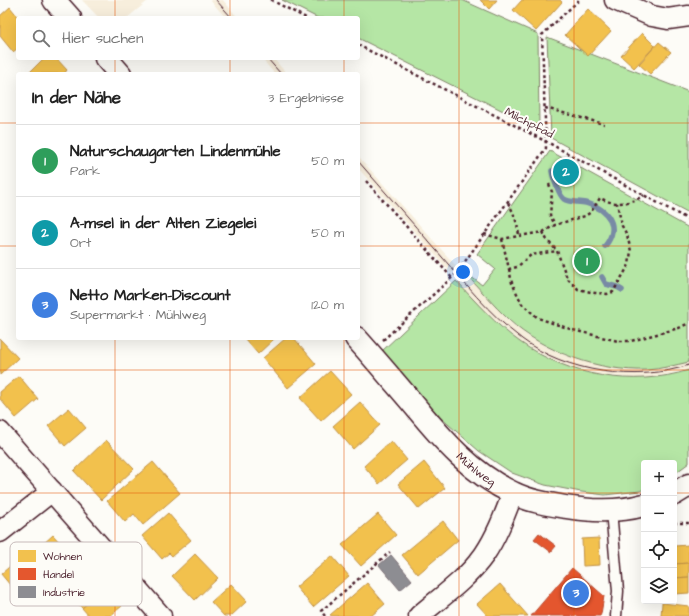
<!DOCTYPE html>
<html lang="de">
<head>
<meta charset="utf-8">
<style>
	body { margin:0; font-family:"Architects Daughter",sans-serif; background:#f2f2f2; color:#222 }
	.controls { position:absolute; right:12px; bottom:12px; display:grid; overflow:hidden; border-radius:4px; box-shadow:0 4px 16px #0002 }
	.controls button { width:36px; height:36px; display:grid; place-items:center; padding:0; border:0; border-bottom:1px solid #e0e0e0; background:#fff; color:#222; font:20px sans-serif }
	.you { position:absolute; left:463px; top:272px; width:14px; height:14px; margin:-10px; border:3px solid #fff; border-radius:50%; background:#1a73e8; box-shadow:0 0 0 6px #1a73e833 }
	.badge { display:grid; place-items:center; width:26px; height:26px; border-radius:50%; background:#b45309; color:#fff; font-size:13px; font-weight:700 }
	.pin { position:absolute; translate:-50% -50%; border:2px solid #fff; box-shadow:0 1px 4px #0006 }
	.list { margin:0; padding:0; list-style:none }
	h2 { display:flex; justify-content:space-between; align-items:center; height:52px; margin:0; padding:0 16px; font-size:17px }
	h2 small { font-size:13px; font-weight:400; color:#767676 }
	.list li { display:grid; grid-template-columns:26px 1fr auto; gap:12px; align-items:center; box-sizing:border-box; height:72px; padding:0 16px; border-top:1px solid #e0e0e0 }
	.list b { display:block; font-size:15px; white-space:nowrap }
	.list p { margin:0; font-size:13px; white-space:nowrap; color:#767676 }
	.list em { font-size:13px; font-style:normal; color:#767676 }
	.icon { flex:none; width:22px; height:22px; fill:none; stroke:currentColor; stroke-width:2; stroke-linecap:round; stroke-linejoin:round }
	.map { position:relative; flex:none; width:689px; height:616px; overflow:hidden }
	.search { position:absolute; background:#fff; box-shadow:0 4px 16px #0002; left:16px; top:16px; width:344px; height:44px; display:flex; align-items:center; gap:10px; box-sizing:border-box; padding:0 14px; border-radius:4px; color:#767676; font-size:15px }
	.panel { position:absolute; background:#fff; box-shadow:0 4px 16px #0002; left:16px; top:72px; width:344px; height:268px; border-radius:4px }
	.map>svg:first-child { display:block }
	.built { fill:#f7eedc }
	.green { fill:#b5e6a5; stroke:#808268 }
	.homes { fill:#f2c14e; stroke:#c09044 }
	.shops { fill:#e4572e; stroke:#b6462d }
	.industry { fill:#8d8d92; stroke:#796c73 }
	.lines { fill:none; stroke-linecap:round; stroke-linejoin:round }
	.stream { stroke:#788aa5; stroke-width:5.5 }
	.service-casing { stroke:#4a1f2b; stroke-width:13 }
	.minor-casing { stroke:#4a1f2b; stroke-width:23 }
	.tertiary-casing { stroke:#4a1f2b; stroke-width:25 }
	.path { stroke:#4a1f2b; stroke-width:2.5; stroke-dasharray:3 3; stroke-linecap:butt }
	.service { stroke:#fdfcf7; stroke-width:10 }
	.minor { stroke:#fdfcf7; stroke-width:20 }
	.tertiary { stroke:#fdfcf7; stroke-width:22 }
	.tram { stroke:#4a1f2b; stroke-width:1 }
	.grid { fill:none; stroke:#e8590c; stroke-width:1; stroke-opacity:0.55 }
	.labels { text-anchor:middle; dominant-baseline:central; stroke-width:4; stroke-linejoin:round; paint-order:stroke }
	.street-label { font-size:12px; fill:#4a1f2b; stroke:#fdfcf7 }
	.key { fill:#fdfcf7; stroke:#c7baba; stroke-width:1 }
	.key-label { font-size:11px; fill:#4a1f2b }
</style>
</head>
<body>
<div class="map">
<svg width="689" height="616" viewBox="0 0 689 616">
	<rect width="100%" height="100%" fill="#fdfcf7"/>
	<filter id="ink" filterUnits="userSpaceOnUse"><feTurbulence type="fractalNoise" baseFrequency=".025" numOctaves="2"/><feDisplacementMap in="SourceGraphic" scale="8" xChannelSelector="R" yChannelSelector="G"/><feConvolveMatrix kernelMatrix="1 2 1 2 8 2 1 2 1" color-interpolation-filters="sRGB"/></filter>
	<g filter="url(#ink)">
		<g class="built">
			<path d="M82,0h67l-22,18h-28z"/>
			<path d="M210,0h13l15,18h-12z"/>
			<path d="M261,58h12l14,16h-12z"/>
			<path d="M358,156l98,110 -4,8 -94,-106z"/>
			<path d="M463,271l46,50 19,15 19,11 18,8 18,6 42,8 43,-2 21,-5v8l-40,8h-20l-34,-4 -26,-6 -26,-13 -23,-13 -34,-29 -30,-32z"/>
		</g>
		<g class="green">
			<path d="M282,0h180l76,34 1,95 -181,-91v-20h-40z"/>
			<path d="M547,37l142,55v121l-138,-75z"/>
			<path d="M550,151l139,77v134c-14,3 -28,7 -42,8 -46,2 -104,-18 -138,-50 -16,-15 -31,-33 -46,-49l19,14 13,-16 -18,-15z"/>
			<path d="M456,281c20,21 40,44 64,61 48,34 113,46 169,28v93l-15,11v-11h-30v26l-4,2 -35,4 -24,-3 -36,-7 -33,-12 -33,-22 -38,-33 -60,-66z"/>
		</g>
		<g class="homes">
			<path d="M480,0h17l-8,9z"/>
			<path d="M522,0h38l2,2 -26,29 -23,-21z"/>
			<path d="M10,7l9,11h-1v30l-5,4 -13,-16v-20z"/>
			<path d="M588,9l23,22 -23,25 -23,-21z"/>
			<path d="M642,33l13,13 -21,22 -13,-12z"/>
			<path d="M659,42l12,10 -21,22 -11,-10z"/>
			<path d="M44,58h12l11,12 -3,4h-32l-2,-2z"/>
			<path d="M244,338h31l-17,16z"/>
			<path d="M286,338h8l22,26 -28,24 -25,-30z"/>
			<path d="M0,339l18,19 -18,17z"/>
			<path d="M330,371l21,23 -30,27 -21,-23z"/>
			<path d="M19,376l19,23 -22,19 -16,-19v-7z"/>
			<path d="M360,402l20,23 -27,24 -20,-23z"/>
			<path d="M69,408l17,20 -21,18 -17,-20z"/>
			<path d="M106,440l28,29 -33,31 -27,-29z"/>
			<path d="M391,441l16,19 -28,24 -15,-18z"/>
			<path d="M153,462l27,31 -37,32 -9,-11 -9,8 -18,-21z"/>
			<path d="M424,462l21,26 -26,21 -21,-25z"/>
			<path d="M168,513l23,27 -19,16 -3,-3 -7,6 -20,-23z"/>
			<path d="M378,514l18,21 -35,31 -19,-21z"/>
			<path d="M443,521l15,19 -40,34 -16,-19z"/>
			<path d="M53,535l18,20 -22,20 -18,-20z"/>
			<path d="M599,538l1,27 -17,1 -1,-27z"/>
			<path d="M689,545v18l-15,1v-18z"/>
			<path d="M195,554l23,24 -23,22 -23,-24z"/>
			<path d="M332,556l17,20 -36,31 -17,-20z"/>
			<path d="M16,561l24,29 -15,13 -24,-29z"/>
			<path d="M689,563v14l-15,1v-14z"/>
			<path d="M90,569l16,19 -24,20 -16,-19z"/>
			<path d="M689,577v16l-15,1v-16z"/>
			<path d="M367,583l18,21 -14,12h-39l-2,-1z"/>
			<path d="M231,584l16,17 -16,15h-7l-13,-14z"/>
			<path d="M500,584l28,32h-40l-11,-12z"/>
			<path d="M106,588l16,18 -12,10h-21l-7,-8z"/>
			<path d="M662,603l27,3v10h-28z"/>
		</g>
		<g class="shops">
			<path d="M539,533l17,13 -5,6 -17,-13z"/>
			<path d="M572,568l32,28 -3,18 -1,2h-69z"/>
		</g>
		<path class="industry" d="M391,555l21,25 -12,10 -21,-25z"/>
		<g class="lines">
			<g class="stream">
				<path d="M552,171c1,6 7,24 12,28 5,4 15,2 22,4 22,6 35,23 19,43"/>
				<path d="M602,277l4,7 11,3 5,3"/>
			</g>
			<defs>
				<path id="service" d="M611,510l7,81 -2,25"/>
				<g id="minor">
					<path d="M615,0l37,16 16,3 21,-3"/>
					<path d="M0,432l161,184"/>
					<path d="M0,532l52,-41"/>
					<path d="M419,616c22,-19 48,-37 65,-61 13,-19 21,-41 29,-62"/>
				</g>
				<g id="tertiary">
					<path d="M54,0l16,18"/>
					<path d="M106,58l14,16"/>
					<path id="s1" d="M356,338c20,22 39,45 58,67 28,34 58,69 99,88 16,8 35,11 53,14 24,4 53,5 78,-2"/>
					<path d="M674,494l15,-9"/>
				</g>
			</defs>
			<use href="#service" class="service-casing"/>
			<use href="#minor" class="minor-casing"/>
			<use href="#tertiary" class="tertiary-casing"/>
			<g class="path">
				<path d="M271,0l35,18"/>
				<path d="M358,45l189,97 142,78"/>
				<path d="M545,108l59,16"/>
				<path d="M366,181l86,97"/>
				<path d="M549,184l3,8 -2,23 5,10"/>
				<path d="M508,203c6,9 10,22 11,33"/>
				<path d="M543,232l4,8 10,11 10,27 11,11 17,4 12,1 6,-2 16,-27 2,-14 -4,-16 -5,-9 -5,-23"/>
				<path d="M484,234l18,5 41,-7 12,-7 30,-9 6,-4 9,-14c14,8 31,6 44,-3"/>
				<path d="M502,239l7,30 8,-2 14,-12 26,-4"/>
				<path d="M509,269l3,14 10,21 16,14 35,12 45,11h13l48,-13 10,-5"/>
				<path d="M383,340l73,-66 90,-126 -4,-113 37,-35"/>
				<path d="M674,523h15"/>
				<path d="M325,616l-4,-5 69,-59"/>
			</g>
			<use href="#service" class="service"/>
			<use href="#minor" class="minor"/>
			<use href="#tertiary" class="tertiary"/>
			<g class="tram">
				<path d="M216,0l16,18"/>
				<path d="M267,58l14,16"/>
				<path d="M358,161c26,30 52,59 78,89 27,31 53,64 86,89 43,33 115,44 167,26"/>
			</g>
		</g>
	</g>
	<path class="grid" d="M115,0v18M230,0v18M344,0v18M459,0v616M574,0v616M115,58v16M230,58v16M344,58v16M0,123h18M358,123h331M0,246h18M358,246h331M115,338v278M230,338v278M344,338v278M0,370h689M0,493h644M674,493h15"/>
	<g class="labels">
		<g class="street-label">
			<text transform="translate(529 123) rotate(27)">Milchpfad</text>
			<text stroke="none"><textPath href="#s1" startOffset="178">Mühlweg</textPath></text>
		</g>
	</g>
	<rect x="10" y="542" width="132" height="64" rx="6" class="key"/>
	<rect x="18" y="550" width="18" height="12" fill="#f2c14e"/>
	<rect x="18" y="568" width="18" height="12" fill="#e4572e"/>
	<rect x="18" y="586" width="18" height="12" fill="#8d8d92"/>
	<g class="key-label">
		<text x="43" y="560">Wohnen</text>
		<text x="43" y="578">Handel</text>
		<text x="43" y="596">Industrie</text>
	</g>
</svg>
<div class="controls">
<button>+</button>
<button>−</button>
<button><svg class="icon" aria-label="locate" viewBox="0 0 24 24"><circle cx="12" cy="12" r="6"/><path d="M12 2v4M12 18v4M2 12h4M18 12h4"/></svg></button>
<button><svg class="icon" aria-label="layers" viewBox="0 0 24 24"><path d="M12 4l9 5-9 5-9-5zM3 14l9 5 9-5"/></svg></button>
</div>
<div class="you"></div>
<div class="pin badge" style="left:587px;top:261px;background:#2e9e5b">1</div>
<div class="pin badge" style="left:566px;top:172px;background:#0f9aa8">2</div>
<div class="pin badge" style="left:576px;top:593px;background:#3f7fe0">3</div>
<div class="search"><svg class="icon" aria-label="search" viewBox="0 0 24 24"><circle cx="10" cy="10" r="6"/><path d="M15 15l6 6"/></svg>Hier suchen</div>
<section class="panel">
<h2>In der Nähe<small>3 Ergebnisse</small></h2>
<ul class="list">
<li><span class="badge" style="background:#2e9e5b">1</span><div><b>Naturschaugarten Lindenmühle</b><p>Park</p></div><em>50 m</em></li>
<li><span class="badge" style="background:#0f9aa8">2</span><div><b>A-msel in der Alten Ziegelei</b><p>Ort</p></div><em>50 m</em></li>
<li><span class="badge" style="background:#3f7fe0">3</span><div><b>Netto Marken-Discount</b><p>Supermarkt · Mühlweg</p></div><em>120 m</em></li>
</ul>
</section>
</div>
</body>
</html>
